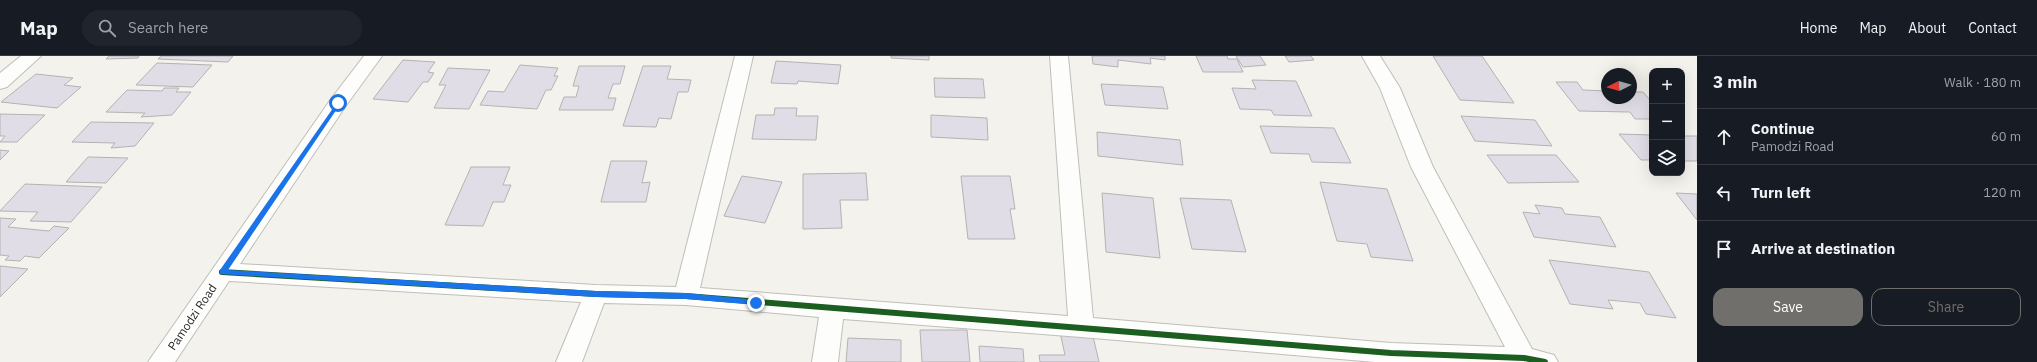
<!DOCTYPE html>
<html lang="en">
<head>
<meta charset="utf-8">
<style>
	body { margin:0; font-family:"IBM Plex Sans",sans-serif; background:#20242c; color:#f1f3f6 }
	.controls { position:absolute; right:12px; top:12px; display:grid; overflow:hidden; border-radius:8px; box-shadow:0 4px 16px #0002 }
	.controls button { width:36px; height:36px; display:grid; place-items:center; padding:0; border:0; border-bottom:1px solid #363941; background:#171b24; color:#f1f3f6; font:20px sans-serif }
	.compass { position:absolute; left:1601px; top:12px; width:36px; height:36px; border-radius:50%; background:#171b24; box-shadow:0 4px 16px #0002; rotate:265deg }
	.stop { position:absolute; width:12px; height:12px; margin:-9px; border:3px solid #1a73e8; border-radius:50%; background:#fff }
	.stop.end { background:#1a73e8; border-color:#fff; box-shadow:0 1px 4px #0008 }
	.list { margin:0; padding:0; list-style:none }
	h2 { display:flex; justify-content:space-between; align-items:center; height:52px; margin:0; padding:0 16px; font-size:17px }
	h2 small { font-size:13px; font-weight:400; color:#9ea1a6 }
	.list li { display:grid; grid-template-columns:26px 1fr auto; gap:12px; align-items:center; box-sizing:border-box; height:56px; padding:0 16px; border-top:1px solid #363941 }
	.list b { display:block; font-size:15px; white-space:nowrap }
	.list p { margin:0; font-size:13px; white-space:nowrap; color:#9ea1a6 }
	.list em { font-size:13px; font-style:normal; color:#9ea1a6 }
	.actions { display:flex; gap:8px; padding:12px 16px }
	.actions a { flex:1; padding:9px 0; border:1px solid #716f6b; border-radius:12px; text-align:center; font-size:14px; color:#716f6b }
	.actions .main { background:#716f6b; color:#fff }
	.icon { flex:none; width:22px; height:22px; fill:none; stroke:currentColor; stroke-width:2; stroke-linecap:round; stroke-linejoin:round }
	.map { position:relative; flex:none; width:1697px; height:306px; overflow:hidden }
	header { display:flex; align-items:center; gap:24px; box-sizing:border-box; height:56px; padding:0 20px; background:#171b24; border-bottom:1px solid #363941 }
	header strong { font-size:19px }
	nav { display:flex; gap:22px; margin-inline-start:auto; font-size:14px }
	.search { width:280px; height:36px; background:#20242c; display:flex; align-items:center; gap:10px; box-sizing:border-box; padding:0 14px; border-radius:22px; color:#9ea1a6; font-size:15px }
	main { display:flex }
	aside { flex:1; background:#171b24 }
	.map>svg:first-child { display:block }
	.building { fill:#e0dde6; stroke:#b4b3b2 }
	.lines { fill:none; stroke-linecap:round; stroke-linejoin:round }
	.minor-casing { stroke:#bfbeb9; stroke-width:2 }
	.minor { fill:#fdfdfc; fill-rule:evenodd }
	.cycleway-casing { stroke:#fff; stroke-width:8 }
	.cycleway { stroke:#1b5e20; stroke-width:6 }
	.route { fill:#1a73e8 }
	.labels { text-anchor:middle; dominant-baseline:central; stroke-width:4; stroke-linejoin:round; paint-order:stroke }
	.street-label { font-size:12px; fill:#2b2925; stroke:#fff }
</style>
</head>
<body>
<header>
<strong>Map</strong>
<div class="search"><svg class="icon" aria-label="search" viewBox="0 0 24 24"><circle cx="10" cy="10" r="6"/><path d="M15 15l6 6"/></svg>Search here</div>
<nav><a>Home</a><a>Map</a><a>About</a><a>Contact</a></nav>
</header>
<main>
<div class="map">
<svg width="1697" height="306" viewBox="0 0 1697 306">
	<rect width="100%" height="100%" fill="#f4f2ec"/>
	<g class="building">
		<path d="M109,0h30l-1,2 -32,1z"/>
		<path d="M161,0h72l-5,6 -70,-3z"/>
		<path d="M891,0h38v4l-38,-2z"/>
		<path d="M1092,0h73v4l-15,-2 1,6 -33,-4v7l-25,-3z"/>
		<path d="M1196,0h31l1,3h9l6,13h-40z"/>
		<path d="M1236,0h24l6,9 -23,2z"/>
		<path d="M1285,0h26l3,4 -25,2z"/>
		<path d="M1433,0h49l32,47 -54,-3z"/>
		<path d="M403,4l32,2 -7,10 6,1 -6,9h-5l-15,20 -35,-3z"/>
		<path d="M776,5l65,4 -3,19 -40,-3 -1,3 -26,-1z"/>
		<path d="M157,7l55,2 -19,22 -57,-2z"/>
		<path d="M520,9l38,3 -4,8h4l-7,14h-5l-9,19 -57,-4 8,-14 16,1z"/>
		<path d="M579,10h46l-5,18h-7l-5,14h8l-3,12h-54l5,-13h12l3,-11h-6z"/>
		<path d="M643,10h28l-4,13 24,1 -3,12h-10l-7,27 -12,-1 -3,9 -33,-1z"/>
		<path d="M448,12l42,2 -21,39 -35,-1 12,-23h-7z"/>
		<path d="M36,18l37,4 -9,7 17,2 -24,21 -56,-6z"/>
		<path d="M934,22l49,1 2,19 -50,-1z"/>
		<path d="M1252,24l44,1 16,35 -38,-1 -3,-5 -31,-1 -8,-21 24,1z"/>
		<path d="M1556,26h21l6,8 24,1v7h24v-6h12l9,10v17h-17l-5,-7 -51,-1z"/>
		<path d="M1101,28l62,3 5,22 -63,-4z"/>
		<path d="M164,32h15l-3,4h15l-19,23 -31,2 4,-4 -39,-1 21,-22 35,1z"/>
		<path d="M775,52h22l-1,8h22l-2,24 -64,-1 4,-24h18z"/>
		<path d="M0,58l45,1 -28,27h-17l5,-6h-5z"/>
		<path d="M931,59l56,3 1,22 -57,-3z"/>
		<path d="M1461,60l74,4 17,26 -77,-5z"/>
		<path d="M91,66l63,1 -19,23 -24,2 4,-5 -43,-1z"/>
		<path d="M1260,70l74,2 17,35 -39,-1 -3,-8 -38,-1z"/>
		<path d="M1097,76l83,8 3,25 -85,-9z"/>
		<path d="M1619,78l33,1v25h-11z"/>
		<rect x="1682" y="80" width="15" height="25"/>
		<path d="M0,94l9,1 -9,9z"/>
		<path d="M1487,99h69l23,27 -71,1z"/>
		<path d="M88,101l40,1 -22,25 -40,-1z"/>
		<path d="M611,105h36l-5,22 8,-1 -4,20h-45z"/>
		<path d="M471,111h39l-7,18h8l-7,17h-11l-10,24 -38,-1z"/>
		<path d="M866,117l2,27h-28l2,28 -39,1v-55z"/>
		<path d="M742,120l40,6 -17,41 -41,-7z"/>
		<path d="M961,120h49l5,33h-5l5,30h-47z"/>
		<path d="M1320,126l67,7 26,72 -42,-4 -4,-13 -30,-3z"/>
		<path d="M25,128l77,3 -31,35 -41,-1 8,-9 -38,-1z"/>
		<path d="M1102,137l51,5 7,60 -54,-6z"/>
		<path d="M1676,137l21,1v26z"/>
		<path d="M1180,142l51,2 15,52 -54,-3z"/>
		<path d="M1535,149l27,3 3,6 35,3 16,30 -82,-10 -11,-25 17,2z"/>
		<path d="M0,162l16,1 -8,8 41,4 5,-5 15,2 -30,30 -14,-2 -5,5 -15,-1 4,-4 -9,-1z"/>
		<path d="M1549,204l100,12 27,46 -30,-4 -6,-11 -32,-3 5,9 -43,-5z"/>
		<path d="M0,210l28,3 -28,28z"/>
		<path d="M920,274h47l3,32h-48z"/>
		<path d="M1060,276h32l7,30h-59l-1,-7h26z"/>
		<path d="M848,282l53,2v22h-55z"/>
		<path d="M979,290l44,3 1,13h-44z"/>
	</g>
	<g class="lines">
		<defs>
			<g id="minor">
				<path d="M21,0h20l-34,31 -7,2v-16z"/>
				<path d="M364,0h18l-37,51 -105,157 356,21 80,2 59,-231h18l-53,232 368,28 -18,-260h18l25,262 298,25 114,4 -94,-180 -31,-79 -18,-32h18l20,32 33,79 99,182 22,6 4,7h-183l-294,-25 -238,-18 -5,43h-26l7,-45 -133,-12 -82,-2 -22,59h-26l25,-60 -352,-21 -54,81h-27l183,-263z"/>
			</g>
		</defs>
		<use href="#minor" class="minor-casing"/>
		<use href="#minor" class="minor"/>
		<defs>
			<path id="cycleway" d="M222,216l374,22 90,2 705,57 133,5 21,4"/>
		</defs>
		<use href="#cycleway" class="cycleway-casing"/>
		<use href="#cycleway" class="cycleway"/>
	</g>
	<path class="route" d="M338,45l3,2 -113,167 368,21 90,2 70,7 4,3 -4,2 -70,-6 -90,-2 -376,-23v-4z"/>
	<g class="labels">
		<g class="street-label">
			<text transform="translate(192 261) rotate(-56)">Pamodzi Road</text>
		</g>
	</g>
</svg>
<div class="controls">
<button>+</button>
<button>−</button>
<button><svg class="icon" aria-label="layers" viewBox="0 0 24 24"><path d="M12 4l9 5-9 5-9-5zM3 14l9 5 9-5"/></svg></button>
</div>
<svg class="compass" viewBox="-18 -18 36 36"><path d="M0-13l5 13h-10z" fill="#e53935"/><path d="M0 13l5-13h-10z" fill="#9ea1a6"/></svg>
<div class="stop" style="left:338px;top:47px"></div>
<div class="stop end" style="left:756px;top:247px"></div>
</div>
<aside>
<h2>3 min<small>Walk · 180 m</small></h2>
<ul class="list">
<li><svg class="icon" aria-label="ahead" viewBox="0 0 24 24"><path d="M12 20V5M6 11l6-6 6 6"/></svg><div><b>Continue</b><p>Pamodzi Road</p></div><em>60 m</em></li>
<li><svg class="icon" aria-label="left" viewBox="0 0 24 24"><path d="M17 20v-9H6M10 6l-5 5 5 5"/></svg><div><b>Turn left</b></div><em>120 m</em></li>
<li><svg class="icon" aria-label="arrive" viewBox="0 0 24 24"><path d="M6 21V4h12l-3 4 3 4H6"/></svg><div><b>Arrive at destination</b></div></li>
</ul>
<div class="actions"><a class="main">Save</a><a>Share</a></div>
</aside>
</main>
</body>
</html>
